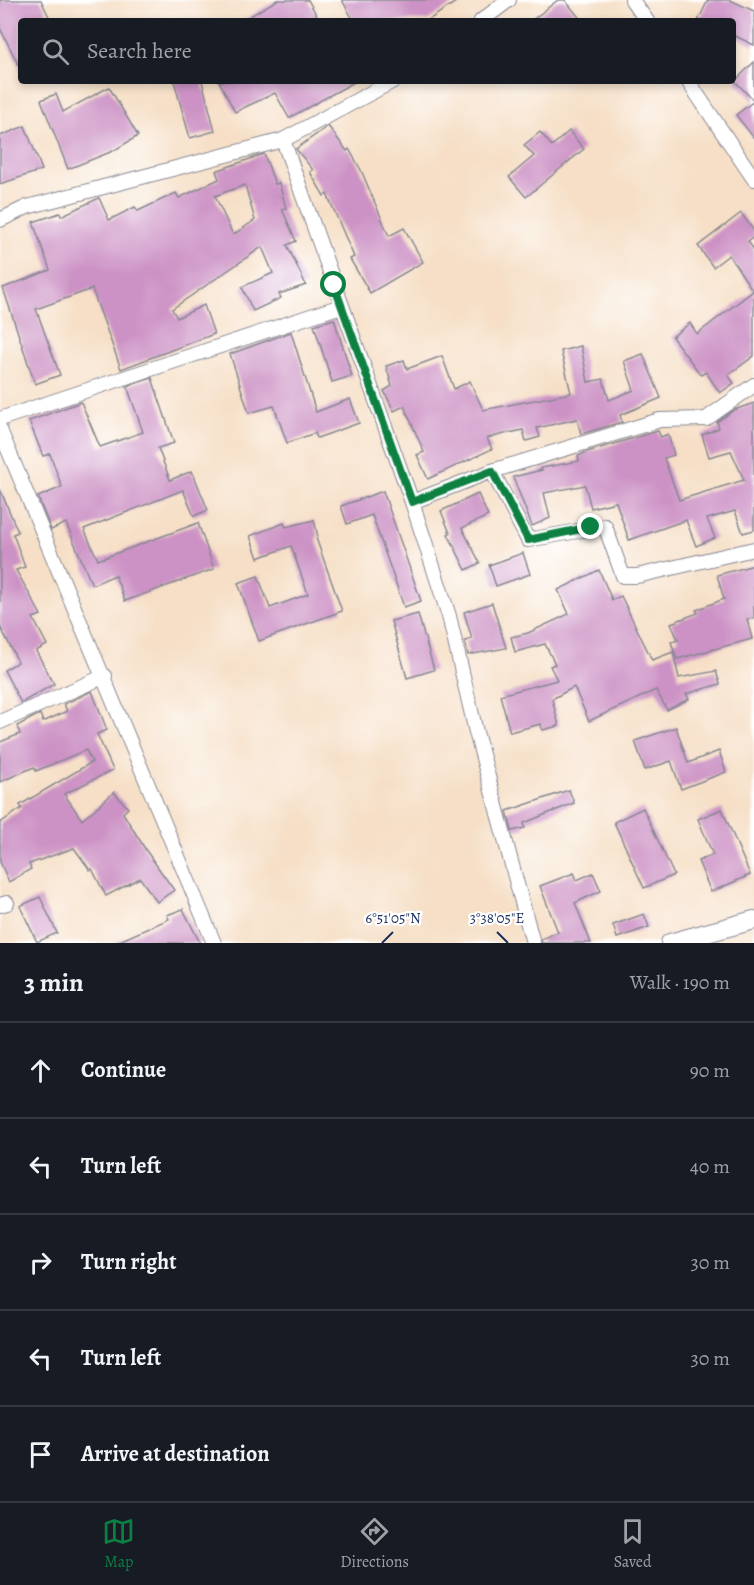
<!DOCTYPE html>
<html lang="en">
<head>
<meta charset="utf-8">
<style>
	body { margin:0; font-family:Alegreya,serif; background:#242831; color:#f1f3f6 }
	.stop { position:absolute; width:18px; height:18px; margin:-14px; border:4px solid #0b8043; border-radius:50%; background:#fff }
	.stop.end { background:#0b8043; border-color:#fff; box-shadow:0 2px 6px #0008 }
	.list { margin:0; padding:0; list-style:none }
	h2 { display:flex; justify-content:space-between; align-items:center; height:78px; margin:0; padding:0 24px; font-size:26px }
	h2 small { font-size:20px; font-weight:400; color:#9ea1a6 }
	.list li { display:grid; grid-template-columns:39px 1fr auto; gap:18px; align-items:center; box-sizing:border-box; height:96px; padding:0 24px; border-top:2px solid #363941 }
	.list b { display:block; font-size:22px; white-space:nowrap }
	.list em { font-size:20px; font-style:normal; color:#9ea1a6 }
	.icon { flex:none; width:33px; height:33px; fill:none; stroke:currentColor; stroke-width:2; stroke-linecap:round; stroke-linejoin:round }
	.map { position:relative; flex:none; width:754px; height:943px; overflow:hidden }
	.search { position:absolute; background:#171b24; box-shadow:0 3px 9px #0003; left:18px; right:18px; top:18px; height:66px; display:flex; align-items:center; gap:15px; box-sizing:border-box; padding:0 21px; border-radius:6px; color:#9ea1a6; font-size:22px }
	.sheet { height:558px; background:#171b24 }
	nav { display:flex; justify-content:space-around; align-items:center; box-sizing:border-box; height:84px; border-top:2px solid #363941; background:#171b24; font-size:16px; color:#9ea1a6 }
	nav a { display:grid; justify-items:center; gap:3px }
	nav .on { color:#0b8043 }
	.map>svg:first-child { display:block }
	.building { fill:#cc92c5; fill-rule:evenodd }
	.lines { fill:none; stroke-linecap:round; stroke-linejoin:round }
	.minor-casing { stroke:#888792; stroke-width:16 }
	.secondary-casing { stroke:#888792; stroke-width:20 }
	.minor { stroke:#fff; stroke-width:14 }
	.secondary { stroke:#fff; stroke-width:18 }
	.route { stroke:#0b8043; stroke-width:8 }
	.ticks { fill:none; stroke:#1b2f5e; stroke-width:2 }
	.ticks-label { font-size:15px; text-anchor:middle; fill:#1b2f5e; stroke:#fff; stroke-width:4.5; stroke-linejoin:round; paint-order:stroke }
</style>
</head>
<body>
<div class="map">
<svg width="754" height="943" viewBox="0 0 754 943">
	<rect width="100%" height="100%" fill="#fff"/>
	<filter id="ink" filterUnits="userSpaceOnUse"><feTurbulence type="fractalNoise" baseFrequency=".0167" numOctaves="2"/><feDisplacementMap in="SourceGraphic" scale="12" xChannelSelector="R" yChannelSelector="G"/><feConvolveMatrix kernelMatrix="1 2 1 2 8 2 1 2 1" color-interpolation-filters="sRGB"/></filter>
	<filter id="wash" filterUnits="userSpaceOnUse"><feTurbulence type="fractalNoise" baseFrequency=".008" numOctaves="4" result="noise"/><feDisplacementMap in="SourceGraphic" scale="24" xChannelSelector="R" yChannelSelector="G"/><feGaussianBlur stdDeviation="1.35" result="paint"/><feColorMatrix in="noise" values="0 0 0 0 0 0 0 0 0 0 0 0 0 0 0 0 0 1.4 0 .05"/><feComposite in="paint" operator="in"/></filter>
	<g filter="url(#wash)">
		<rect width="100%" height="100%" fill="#f6dfc6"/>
		<g id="blocks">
			<g class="building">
				<path d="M0,0h41l10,21h-30v49l-21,-42z"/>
				<path d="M277,0h31l12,21h-78z"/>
				<path d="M342,0h117l-32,21h-73z"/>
				<path d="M558,0h7l17,21h-51z"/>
				<path d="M708,0h22l24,11v34l-21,-10v-14h-35z"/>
				<path d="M754,62v39l-19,-20z"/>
				<path d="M174,81h28l13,50 -25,7z"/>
				<path d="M219,81h137l-67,37 -14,-25 -40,19z"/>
				<path d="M109,87l29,49 -25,15 -45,18 -27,-69 15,-6 7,18z"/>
				<path d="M754,101v37l-18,-23z"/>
				<path d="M25,126l17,44 -42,14v-48z"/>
				<path d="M328,126l19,25 2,-2 12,21 28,66 15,-8 19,34 -53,31 -20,-34 4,-2 -27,-63 -3,2 -14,-24 3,-2 -17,-21z"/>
				<path d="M569,131l15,18 -58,48 -17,-20 25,-21 -10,-11 16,-13 12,14z"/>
				<path d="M264,154l11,30 4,-1 7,25 -4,1 14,32 -9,4 19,40 -27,9 2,4 -28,13 -11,-24 31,-14 -11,-26 -90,62 5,9 27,-13 10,29 -93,35 -29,-80 -56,20 24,66 -25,9 -32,-96 47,-18 -17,-48 27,-9 1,3 38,-18 10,22 26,-13 3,4 38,-18 3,5 40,-19 -3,-8zM245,185l10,35 -22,15 -18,-39z"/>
				<path d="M741,213l13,18v6l-6,4 6,9v106l-26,19 6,8 -14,10 -14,-21 -5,3 -29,-38 18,-14 7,11 56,-43 -24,-36 -16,12 -15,-21z"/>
				<path d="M334,319l18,57 -20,6 -18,-57z"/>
				<path d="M291,332l25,80 34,-13 9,24 -42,15 -2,-5 -28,10 -13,-37 -25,7 -19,-59z"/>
				<path d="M581,346l7,36 15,-3 6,21 25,-10 -10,-29 19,-7 18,44 -41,17 2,7 -41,12 -4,-15 -40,9 3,9 -14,4 -3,-11 -36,8 5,11 -64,30 -11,-24 7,-3 -20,-46 -10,5 -10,-20 8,-5 -6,-20 18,-6 3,9 35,-13 12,33 16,-8 13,29 88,-17 -10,-42z"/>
				<path d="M152,378l22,65 -16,5 12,32 22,-9 16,39 -14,6 -11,-26 -99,39 14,31 100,-37 16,46 -89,32 -10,-26 -23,10 -26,-62 -15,7 -13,-33 24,-10 -12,-33 -7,2 -14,-35 52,-19 19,45 43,-15 -16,-46z"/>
				<path d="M754,403v127l-11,3 -8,-22 -28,8 8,19 -19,8 -10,-26 -57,20 -13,-38 -25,6 -6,-23 -41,8 6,25 -18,8 -19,-49 29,-7 -1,-2 38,-7 -1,-5 9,-4 71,-21 3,6 7,-3 6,21 -10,3 15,42 65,-20 -13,-29 -22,6 -7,-22 17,-7 -2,-6 17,-12z"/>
				<path d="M0,489l18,43 -5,2 12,33 -9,3 25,45 -8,3 14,27 -11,6 18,33 -33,19 -17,-33 14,-8 -18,-36z"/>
				<path d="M383,491l38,110 -17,6 -32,-92 -25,9 -6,-18z"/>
				<path d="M478,494l10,22 -26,12 18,35 -14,7 -18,-36 2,-1 -9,-22z"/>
				<path d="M314,520l4,17 -2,1 26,73 -83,30 -21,-58 20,-7 12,32 38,-14 -17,-48 -33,12 -8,-22 34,-13 2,4z"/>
				<path d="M523,553l7,21 -34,12 -7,-21z"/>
				<path d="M754,565v53l-7,1 5,20 -75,20 -6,-17 7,-2 -7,-17 27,-10 -2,-3 28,-11 -7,-24z"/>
				<path d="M599,570l13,30 9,-4 31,64 21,-8 6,26 37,-7 4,13 -34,10 3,5 -22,11 -11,-20 -67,31 -15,-34 -22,12 7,27 -17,4 -1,-6 -31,8 -10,-37 57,-15 -7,-14 5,-2 -10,-20 -30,8 -4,-15 17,-4 41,-19 -11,-24z"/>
				<path d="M492,603l14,45 -38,7 -3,-14 7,-2 -8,-27z"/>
				<path d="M418,614l16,56 -27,8 -16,-57z"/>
				<path d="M92,691l15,39 -10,4 16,36 -49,24 18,26 32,-28 14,16 -5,5 24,39 27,38 -17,12 -17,-24 -34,18 -14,-27 -2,1 -16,-22 -45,16 2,5 -22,13 -9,-20v-39l22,-15 -2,-3 72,-43 -6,-12 -50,21 -2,-4 -34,15v-40l20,-8 -3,-8 13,-7 10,-5 3,8 24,-11 -3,-7z"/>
				<path d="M676,727l12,36 31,-12 7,21 -45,17 -10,-28 -26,9 -10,-29z"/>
				<path d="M569,790l5,13 -50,20 1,5 -13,3 -5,-20z"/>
				<path d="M643,808l31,67 -30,13 -30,-66z"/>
				<path d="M722,809l28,66 -39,17 -13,-31 15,-6 -15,-36z"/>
				<path d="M574,873l3,7 16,-7 8,18 -26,12 16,40h-49l-1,-4 17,-7 -18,-46z"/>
				<path d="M40,897l17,36 -20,9 -17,-36z"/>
				<path d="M183,909l17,34h-85l54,-24 -2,-4z"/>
				<path d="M644,914l5,13 -32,11 -4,-13z"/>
			</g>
		</g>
	</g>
	<g filter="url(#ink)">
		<use href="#blocks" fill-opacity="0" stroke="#888792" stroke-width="1.5"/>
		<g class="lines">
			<defs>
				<g id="minor">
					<path d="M632,0l15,21"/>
					<path d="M481,21l28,-21"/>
					<path d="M688,81l66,98"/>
					<path d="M283,140l129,362 37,114 27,116 57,211"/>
					<path d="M0,220l27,-13 256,-67 110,-59"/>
					<path d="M0,419l341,-113"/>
					<path d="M0,430l214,513"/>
					<path d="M492,471l36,69 77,-14 18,50h14l117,-27"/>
					<path d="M412,502l80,-31 168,-51 46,-1 48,-34"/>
					<path d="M0,722l105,-46"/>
					<path d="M0,905l7,-2"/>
				</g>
				<path id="secondary" d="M670,943l84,-23"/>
			</defs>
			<use href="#minor" class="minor-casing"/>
			<use href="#secondary" class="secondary-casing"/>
			<use href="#minor" class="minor"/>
			<use href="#secondary" class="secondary"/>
		</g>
	</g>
	<g class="lines" filter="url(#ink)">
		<path class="route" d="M334,285l78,217 80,-31 36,69 63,-13"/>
	</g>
	<path class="ticks" d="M497,932l11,11M382,943l11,-11"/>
	<g class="ticks-label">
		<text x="393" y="923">6°51'05"N</text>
		<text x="497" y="923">3°38'05"E</text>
	</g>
</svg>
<div class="stop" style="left:334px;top:285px"></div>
<div class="stop end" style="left:591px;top:527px"></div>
<div class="search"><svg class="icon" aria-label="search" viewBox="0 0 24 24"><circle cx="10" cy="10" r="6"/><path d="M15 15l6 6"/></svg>Search here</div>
</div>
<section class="sheet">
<h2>3 min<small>Walk · 190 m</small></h2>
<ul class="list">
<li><svg class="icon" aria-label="ahead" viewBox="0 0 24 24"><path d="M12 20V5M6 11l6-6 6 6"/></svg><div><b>Continue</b></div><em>90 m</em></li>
<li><svg class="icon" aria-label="left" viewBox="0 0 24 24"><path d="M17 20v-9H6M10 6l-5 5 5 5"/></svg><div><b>Turn left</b></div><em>40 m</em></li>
<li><svg class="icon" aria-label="right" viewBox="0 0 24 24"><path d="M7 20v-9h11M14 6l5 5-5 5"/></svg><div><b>Turn right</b></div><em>30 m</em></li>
<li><svg class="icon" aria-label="left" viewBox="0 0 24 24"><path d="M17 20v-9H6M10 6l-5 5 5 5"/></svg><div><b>Turn left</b></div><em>30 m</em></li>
<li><svg class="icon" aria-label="arrive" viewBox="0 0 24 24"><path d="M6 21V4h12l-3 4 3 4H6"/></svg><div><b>Arrive at destination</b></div></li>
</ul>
</section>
<nav>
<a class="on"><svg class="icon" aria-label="map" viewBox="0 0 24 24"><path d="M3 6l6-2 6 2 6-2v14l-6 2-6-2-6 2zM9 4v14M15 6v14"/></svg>Map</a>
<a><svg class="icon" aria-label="directions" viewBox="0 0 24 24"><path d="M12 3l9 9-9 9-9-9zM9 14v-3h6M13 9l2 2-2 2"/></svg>Directions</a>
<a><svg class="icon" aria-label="saved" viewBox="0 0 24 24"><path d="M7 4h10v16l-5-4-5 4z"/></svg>Saved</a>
</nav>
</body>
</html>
